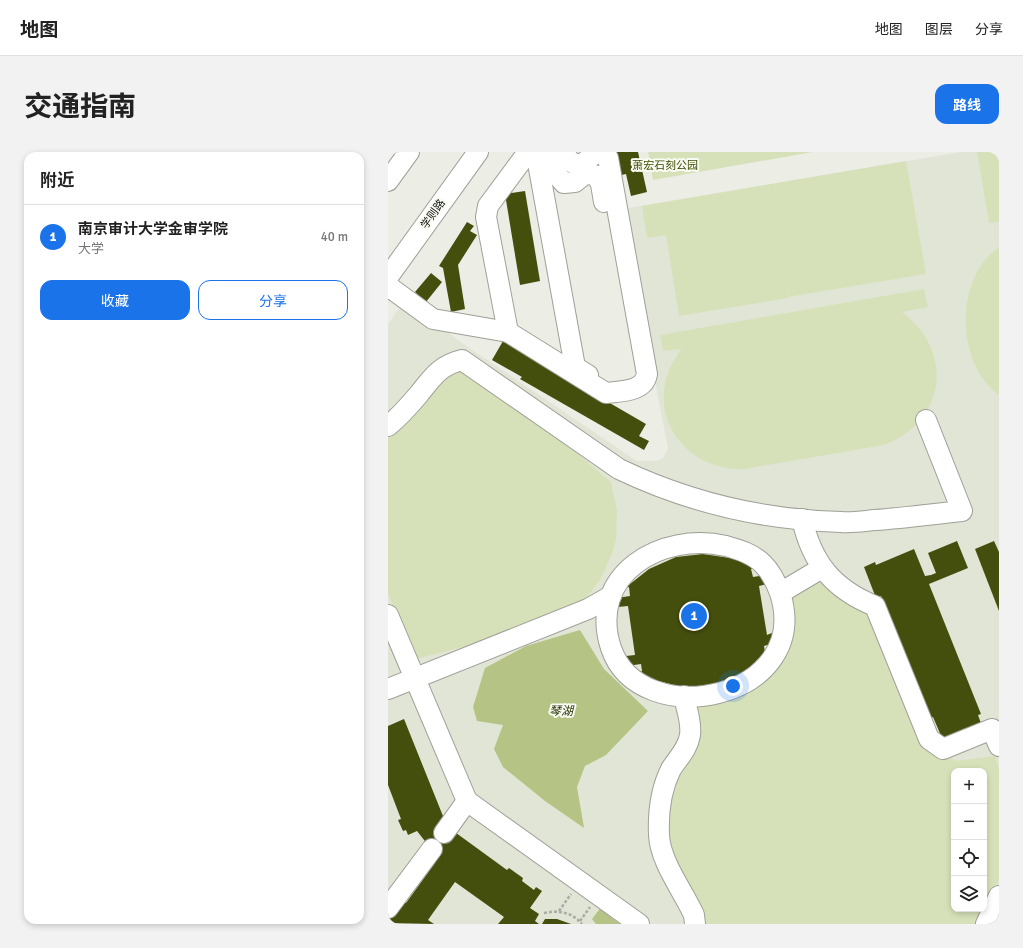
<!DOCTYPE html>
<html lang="zh">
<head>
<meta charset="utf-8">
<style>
	body { margin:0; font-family:Signika,"Noto Sans SC",sans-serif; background:#f2f2f2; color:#222 }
	.controls { position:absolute; right:12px; bottom:12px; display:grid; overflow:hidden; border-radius:8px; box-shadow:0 2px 6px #0003 }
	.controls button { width:36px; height:36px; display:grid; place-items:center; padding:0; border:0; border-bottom:1px solid #e0e0e0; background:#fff; color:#222; font:20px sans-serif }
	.you { position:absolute; left:345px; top:534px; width:14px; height:14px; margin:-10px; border:3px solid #fff; border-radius:50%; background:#1a73e8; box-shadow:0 0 0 6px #1a73e833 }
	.badge { display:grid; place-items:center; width:26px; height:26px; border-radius:50%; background:#1a73e8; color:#fff; font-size:13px; font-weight:700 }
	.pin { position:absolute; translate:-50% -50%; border:2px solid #fff; box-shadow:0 1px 4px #0006 }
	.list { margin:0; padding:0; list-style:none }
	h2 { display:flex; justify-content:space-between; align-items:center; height:52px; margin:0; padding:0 16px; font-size:17px }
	h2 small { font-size:13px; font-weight:400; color:#767676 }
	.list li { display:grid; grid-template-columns:26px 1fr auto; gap:12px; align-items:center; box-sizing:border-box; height:64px; padding:0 16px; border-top:1px solid #e0e0e0 }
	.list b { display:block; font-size:15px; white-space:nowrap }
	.list p { margin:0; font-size:13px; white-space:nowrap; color:#767676 }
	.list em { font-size:13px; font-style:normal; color:#767676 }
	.actions { display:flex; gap:8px; padding:12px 16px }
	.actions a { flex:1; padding:9px 0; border:1px solid #1a73e8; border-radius:12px; text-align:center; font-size:14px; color:#1a73e8 }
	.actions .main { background:#1a73e8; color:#fff }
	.icon { flex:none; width:22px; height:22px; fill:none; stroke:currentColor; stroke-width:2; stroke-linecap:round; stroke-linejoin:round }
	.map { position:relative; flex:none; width:611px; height:772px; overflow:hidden; border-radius:12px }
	header { display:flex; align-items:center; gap:24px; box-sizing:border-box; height:56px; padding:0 20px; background:#fff; border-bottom:1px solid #e0e0e0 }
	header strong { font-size:19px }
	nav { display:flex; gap:22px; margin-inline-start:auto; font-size:14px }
	.intro { display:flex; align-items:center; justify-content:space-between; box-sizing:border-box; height:96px; padding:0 24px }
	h1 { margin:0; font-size:28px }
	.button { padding:10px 18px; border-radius:12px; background:#1a73e8; color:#fff; font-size:14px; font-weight:700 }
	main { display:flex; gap:24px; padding:0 24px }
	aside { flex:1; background:#fff; border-radius:12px; box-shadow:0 2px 6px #0003 }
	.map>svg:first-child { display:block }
	.built { fill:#e1e5d5; fill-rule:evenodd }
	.green { fill:#d7e1b9; fill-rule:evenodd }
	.water { fill:#b5c384 }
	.building { fill:#444f0e }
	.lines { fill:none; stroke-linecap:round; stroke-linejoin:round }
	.minor-casing { stroke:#9ea098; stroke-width:22 }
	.path { stroke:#aaaba5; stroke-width:2.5; stroke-dasharray:3 2; stroke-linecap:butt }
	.minor { stroke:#fff; stroke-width:20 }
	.labels { text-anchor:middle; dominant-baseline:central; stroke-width:4; stroke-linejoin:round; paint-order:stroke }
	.park-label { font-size:11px; fill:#414c00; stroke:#f9fcf3 }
	.street-label { font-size:11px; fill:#11120f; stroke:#f9fcf3 }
	.water-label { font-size:12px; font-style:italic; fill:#293100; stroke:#f9fcf3 }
</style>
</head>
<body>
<header>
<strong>地图</strong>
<nav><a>地图</a><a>图层</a><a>分享</a></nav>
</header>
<div class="intro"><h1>交通指南</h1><a class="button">路线</a></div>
<main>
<aside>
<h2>附近<small></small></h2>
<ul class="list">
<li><span class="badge">1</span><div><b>南京审计大学金审学院</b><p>大学</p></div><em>40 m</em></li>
</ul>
<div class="actions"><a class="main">收藏</a><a>分享</a></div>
</aside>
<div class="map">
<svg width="611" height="772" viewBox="0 0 611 772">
	<rect width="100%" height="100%" fill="#eceee6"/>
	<path class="built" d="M573,0h38v772h-611v-600l12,-17 7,-2 8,4 56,40 166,112h20l6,-3 5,-9 -46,-240zM566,619h30v138h-30z"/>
	<g class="green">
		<path d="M260,0h165l-160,28z"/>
		<path d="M589,0h22v70l-10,1z"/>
		<path d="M518,9l20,113 -138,23 -2,-9 2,10 -109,18 -13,-81 -19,3 -5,-32z"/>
		<path d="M611,95v148c-44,-32 -45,-117 0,-148z"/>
		<path d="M536,137l4,18 -26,5c53,39 44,110 -18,133l-140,24c-52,2 -94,-43 -76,-96 3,-9 8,-16 13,-24l-18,2 -3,-16z"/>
		<path d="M72,217l69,44 82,69 6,28 -1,30 -4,14 -12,26 -17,22 -101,40 -66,17 -28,-65v-156l31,-29 30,-37z"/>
		<path d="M432,431l7,2 41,28 41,104 17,27 30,17 39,-5 4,13v110l-9,23 -12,22h-274l-5,-5 -37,-92 31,-121c54,2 86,-28 98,-79 2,-9 -2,-20 0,-28 3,-9 21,-15 29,-16zM566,619h30v138h-30z"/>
	</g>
	<g class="water">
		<path d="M192,478l24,39 44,42 -42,44 -21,11 -8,21 7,41 -39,-27 -42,-34 -9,-18 9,-24 -26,-4 -4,-14 12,-39 41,-22z"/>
		<path d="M214,754l10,6 -3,4 11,8h-24l-4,-5z"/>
	</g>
	<g class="building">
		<path d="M224,0h26l9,40 -16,4 -5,-22 -9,2z"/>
		<path d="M137,39l15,90 -20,4 -15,-91z"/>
		<path d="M79,70l7,4 -4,5 7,4 -19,30 7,44 -14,3 -8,-44 -4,-2z"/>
		<path d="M43,121l11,9 -16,20 -11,-10z"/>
		<path d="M115,189l143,83 -7,12 10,5 -5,9 -124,-71 2,-2 -30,-17z"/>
		<path d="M569,389l11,27 -39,16 52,130 -3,1 4,11 -14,6 -2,-4 -24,10 -9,-21 -2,1 -50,-122 -5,2 -12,-31 11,-5 1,3 38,-16 11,27 6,-1 5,-2 -8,-20z"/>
		<path d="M606,389l5,11v59l-24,-62z"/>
		<path d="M315,402l27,4 13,4 12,6 -4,1 2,8 13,-2 1,9 -8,2 8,49 7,-3 3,10 -13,4 1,6 -19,19 -27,12 -28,4 -13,-1 -27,-7 -12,-6 3,-2 -1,-7 -14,2 -1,-10 9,-1 -7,-49 -10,1 -1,-9 13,-2 -1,-9 -4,1 24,-19 27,-12z"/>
		<path d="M16,567l41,102 -7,3 9,13 5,-7 55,40 2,-2 14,10 -1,3 12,9 2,-3 6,4 -12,17 9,6 -4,7 4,3h-41l6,-7 -49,-35 -27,38 6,4 -46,-1v-3l13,-19 5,2 29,-40 -4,-3 4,-6 -18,-23 -9,4 -2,-5 -3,1 -5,-11 3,-1 -13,-34v-59z"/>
		<path d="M157,767h12l14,5h-29z"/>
	</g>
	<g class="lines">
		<defs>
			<g id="minor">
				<path d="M140,0l-40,54 -2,11 22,115 98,61c15,-2 38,-1 41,-19l-39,-216 -6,-4 -7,-1 -11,10 -7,2 -9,-5 -3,-8"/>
				<path d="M148,0l39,215 13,8"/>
				<path d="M161,0l3,17 12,14 11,-1 11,-9 11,3 4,8 3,18"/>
				<path d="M0,29l21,-29"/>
				<path d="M0,125l90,-125"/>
				<path d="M0,134l45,33 75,13"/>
				<path d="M0,274c11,-9 21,-20 31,-32 13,-16 21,-29 43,-34l157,109c69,33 146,51 222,53 11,1 23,-1 34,-2 29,-2 58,-6 87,-9l-36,-91"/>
				<path d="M414,367c10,44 31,70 73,87l54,133 14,10 49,-20 7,17"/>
				<path d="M392,441c-4,-11 -8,-20 -17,-29 -10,-10 -23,-14 -37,-18 -64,-15 -139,28 -115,102 29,86 203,52 169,-55l42,-25"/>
				<path d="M0,463l79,186 172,123"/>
				<path d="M0,537l200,-80 23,-13"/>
				<path d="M296,544c2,12 8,26 6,39 -2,14 -12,23 -19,34 -10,20 -13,44 -12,66 1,26 24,56 35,80l1,9"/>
				<path d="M56,681l23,-32"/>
				<path d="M0,756l44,-59"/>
				<path d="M598,772l13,-28"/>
			</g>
		</defs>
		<use href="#minor" class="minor-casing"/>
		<g class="path">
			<path d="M171,759l12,-17"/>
			<path d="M156,761c14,-3 28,-1 38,11"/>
			<path d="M192,769l10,-14"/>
		</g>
		<use href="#minor" class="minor"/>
	</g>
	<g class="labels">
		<g class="park-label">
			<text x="277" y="13">萧宏石刻公园</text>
		</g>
		<g class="street-label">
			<text transform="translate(45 62) rotate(-54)">学则路</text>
		</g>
		<g class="water-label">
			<text x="173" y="559">琴湖</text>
		</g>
	</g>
</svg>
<div class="controls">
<button>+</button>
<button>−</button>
<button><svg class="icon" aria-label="locate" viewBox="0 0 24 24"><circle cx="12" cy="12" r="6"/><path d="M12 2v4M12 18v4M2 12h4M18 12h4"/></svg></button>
<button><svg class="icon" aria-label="layers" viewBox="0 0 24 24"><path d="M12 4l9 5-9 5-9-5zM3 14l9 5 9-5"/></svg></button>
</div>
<div class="you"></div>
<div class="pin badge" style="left:306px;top:464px">1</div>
</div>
</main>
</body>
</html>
